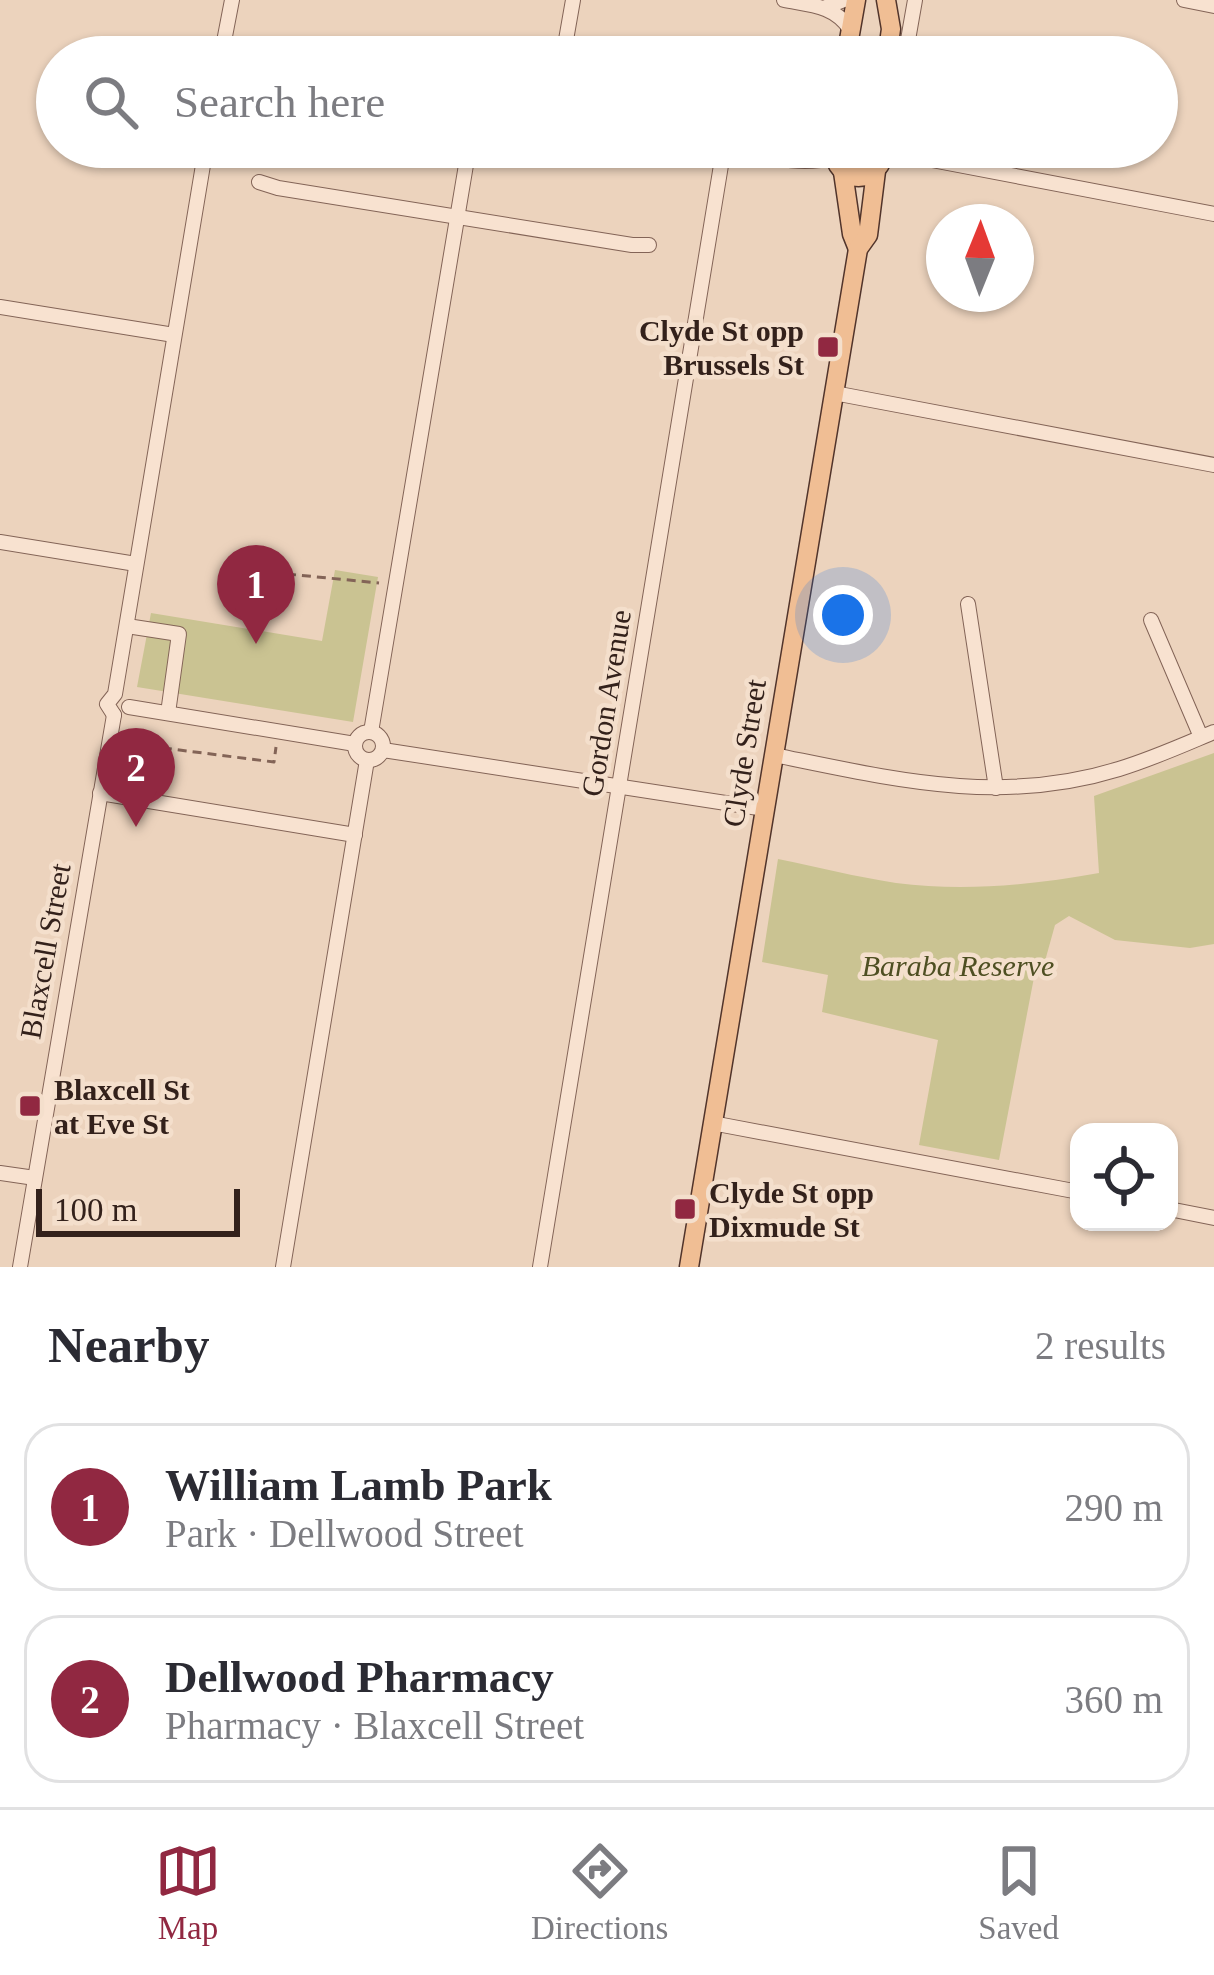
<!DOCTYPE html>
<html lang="en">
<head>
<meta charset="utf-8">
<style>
	body { margin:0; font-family:Georgia,serif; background:#f2f2f3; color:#2b2b33 }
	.controls { position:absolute; right:36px; bottom:36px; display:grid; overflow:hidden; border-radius:24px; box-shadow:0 3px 9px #0004 }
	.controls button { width:108px; height:108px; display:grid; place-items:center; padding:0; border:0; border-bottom:3px solid #e1e1e2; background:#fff; color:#2b2b33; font:60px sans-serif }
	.compass { position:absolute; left:926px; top:204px; width:108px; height:108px; border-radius:50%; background:#fff; box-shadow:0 3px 9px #0004; rotate:1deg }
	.scale { position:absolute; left:36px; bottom:30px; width:204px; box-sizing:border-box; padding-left:12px; border:6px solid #33211b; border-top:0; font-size:33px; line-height:42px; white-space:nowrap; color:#33211b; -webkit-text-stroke:9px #f4dfcc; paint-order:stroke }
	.you { position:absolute; left:843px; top:615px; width:42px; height:42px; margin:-30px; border:9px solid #fff; border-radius:50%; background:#1a73e8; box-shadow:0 0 0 18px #1a73e833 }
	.badge { display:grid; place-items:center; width:78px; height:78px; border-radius:50%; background:#912841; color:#fff; font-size:39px; font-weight:700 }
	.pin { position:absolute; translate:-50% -99px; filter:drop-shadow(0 3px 6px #0008) }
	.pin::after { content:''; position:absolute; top:63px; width:42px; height:36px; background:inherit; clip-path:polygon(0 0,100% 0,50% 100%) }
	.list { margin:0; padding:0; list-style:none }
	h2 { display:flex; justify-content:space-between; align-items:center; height:156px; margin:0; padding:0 48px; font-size:51px }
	h2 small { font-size:39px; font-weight:400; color:#7c7c81 }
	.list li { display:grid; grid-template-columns:78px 1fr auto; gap:36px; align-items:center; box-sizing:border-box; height:168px; margin:0 24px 24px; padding:0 24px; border:3px solid #e1e1e2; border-radius:36px }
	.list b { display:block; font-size:45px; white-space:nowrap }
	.list p { margin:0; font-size:39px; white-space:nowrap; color:#7c7c81 }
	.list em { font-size:39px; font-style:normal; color:#7c7c81 }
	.icon { flex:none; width:66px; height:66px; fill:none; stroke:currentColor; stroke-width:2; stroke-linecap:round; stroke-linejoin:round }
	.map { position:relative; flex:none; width:1214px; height:1267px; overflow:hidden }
	.search { position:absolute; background:#fff; box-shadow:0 3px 9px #0004; left:36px; right:36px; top:36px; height:132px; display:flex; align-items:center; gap:30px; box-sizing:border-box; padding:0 42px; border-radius:66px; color:#7c7c81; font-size:45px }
	.sheet { height:540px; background:#fff }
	nav { display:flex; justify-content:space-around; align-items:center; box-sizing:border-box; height:168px; border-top:3px solid #e1e1e2; background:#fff; font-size:33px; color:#7c7c81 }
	nav a { display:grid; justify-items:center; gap:6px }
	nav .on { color:#912841 }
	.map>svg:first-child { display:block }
	.green { fill:#cac392 }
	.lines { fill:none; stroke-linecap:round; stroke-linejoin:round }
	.minor-casing { stroke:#836457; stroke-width:16 }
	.major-casing { stroke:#51342b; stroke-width:21 }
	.path { stroke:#836457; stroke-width:3; stroke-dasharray:9 6; stroke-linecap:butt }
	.minor { stroke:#f8e2d0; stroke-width:14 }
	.major { stroke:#f0be94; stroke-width:18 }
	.poi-dot { fill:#912841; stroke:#f4dfcc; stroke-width:4.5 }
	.labels { text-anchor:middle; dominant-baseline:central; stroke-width:9; stroke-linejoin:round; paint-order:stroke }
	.poi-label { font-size:30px; font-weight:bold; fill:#33211b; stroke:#f4dfcc; text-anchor:start }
	.street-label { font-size:30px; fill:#33211b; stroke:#f4dfcc }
	.park-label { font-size:30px; font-style:italic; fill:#4e4f22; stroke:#f4dfcc }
</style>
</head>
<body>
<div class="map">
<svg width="1214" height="1267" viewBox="0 0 1214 1267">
	<rect width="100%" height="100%" fill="#ecd3bd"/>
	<g class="green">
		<path d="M335,570l43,7 -25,145 -216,-35 14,-74 171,28z"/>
		<path d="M1214,753v191l-24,4 -75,-8 -46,-24 -14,9 -10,36 -9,6 -37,193 -80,-15 19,-105 -116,-28 6,-37 -66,-13 16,-103c39,8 79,18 118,24 68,9 136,2 203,-10l-5,-77z"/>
	</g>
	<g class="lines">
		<defs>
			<g id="minor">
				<path d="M784,0c26,5 50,5 66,29"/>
				<path d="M1184,0l30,6"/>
				<path d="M826,7l18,-7"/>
				<path d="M221,57l11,-57"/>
				<path d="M563,57l10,-57"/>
				<path d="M905,57l10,-57"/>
				<path d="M722,147c35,6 76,21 111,10"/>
				<path d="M885,151l329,63"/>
				<path d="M259,182l19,6 354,57h17"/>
				<path d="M0,307l174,28"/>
				<path d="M834,393l380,72"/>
				<path d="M0,542l136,22"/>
				<path d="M968,604l28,184"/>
				<path d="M1151,620l50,117"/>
				<path d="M127,626l52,8 -11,79"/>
				<path d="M129,707l226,37"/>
				<path d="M114,715l-7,-11 8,-10 91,-547"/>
				<circle cx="369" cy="746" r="14"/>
				<path d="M371,732l98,-585"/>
				<path d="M383,750l382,59"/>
				<path d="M774,755c119,24 225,51 345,14 33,-10 64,-24 95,-37"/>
				<path d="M100,793l255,42"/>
				<path d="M712,1123l367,69"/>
				<path d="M0,1173l35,5"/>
				<path d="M1169,1209l45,9"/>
				<path d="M20,1267l94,-552"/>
				<path d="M283,1267l84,-507"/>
				<path d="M540,1267l184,-1120"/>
			</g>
			<g id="major">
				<path d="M886,0l5,29 -4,28"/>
				<path d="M846,57l10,-57"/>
				<path d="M833,147c2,40 49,40 52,0"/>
				<path d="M843,172l9,62 6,15"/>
				<path d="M689,1267l169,-1018 10,-14 8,-64"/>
			</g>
		</defs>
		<use href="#minor" class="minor-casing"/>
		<use href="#major" class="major-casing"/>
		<g class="path">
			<path d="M287,574l92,9"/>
			<path d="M122,764l33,-17 119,15 2,-15"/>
		</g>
		<use href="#minor" class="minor"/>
		<use href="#major" class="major"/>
	</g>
	<g class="poi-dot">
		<rect x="816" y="335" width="24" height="24" rx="6"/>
		<rect x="18" y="1094" width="24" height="24" rx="6"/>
		<rect x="673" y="1197" width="24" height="24" rx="6"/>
	</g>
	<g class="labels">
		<g class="poi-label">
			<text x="804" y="330" text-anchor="end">Clyde St opp<tspan x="804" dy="34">Brussels St</tspan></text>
			<text x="54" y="1089">Blaxcell St<tspan x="54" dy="34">at Eve St</tspan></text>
			<text x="709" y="1192">Clyde St opp<tspan x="709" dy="34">Dixmude St</tspan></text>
		</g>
		<g class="street-label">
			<text transform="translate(606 703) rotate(-81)">Gordon Avenue</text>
			<text transform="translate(744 753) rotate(-81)">Clyde Street</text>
			<text transform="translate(45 951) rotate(-80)">Blaxcell Street</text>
		</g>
		<g class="park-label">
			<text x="958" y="965">Baraba Reserve</text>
		</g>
	</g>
</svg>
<div class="controls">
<button><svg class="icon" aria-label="locate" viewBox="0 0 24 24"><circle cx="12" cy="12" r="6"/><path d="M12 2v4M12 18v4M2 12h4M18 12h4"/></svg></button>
</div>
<svg class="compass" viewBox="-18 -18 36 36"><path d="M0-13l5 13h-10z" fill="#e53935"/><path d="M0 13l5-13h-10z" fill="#7c7c81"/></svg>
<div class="scale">100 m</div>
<div class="you"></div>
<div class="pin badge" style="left:256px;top:644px">1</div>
<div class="pin badge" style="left:136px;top:827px">2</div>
<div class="search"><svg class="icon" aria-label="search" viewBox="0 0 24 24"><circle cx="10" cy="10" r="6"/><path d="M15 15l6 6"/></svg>Search here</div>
</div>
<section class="sheet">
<h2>Nearby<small>2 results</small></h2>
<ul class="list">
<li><span class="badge">1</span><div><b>William Lamb Park</b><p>Park · Dellwood Street</p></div><em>290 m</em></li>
<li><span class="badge">2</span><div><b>Dellwood Pharmacy</b><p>Pharmacy · Blaxcell Street</p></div><em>360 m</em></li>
</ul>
</section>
<nav>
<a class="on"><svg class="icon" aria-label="map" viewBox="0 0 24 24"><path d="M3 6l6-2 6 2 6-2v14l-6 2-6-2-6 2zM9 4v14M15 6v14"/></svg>Map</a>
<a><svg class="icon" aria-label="directions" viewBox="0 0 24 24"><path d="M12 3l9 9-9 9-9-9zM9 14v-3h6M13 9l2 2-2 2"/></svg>Directions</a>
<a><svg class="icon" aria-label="saved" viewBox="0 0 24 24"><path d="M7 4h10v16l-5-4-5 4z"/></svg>Saved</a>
</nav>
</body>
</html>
